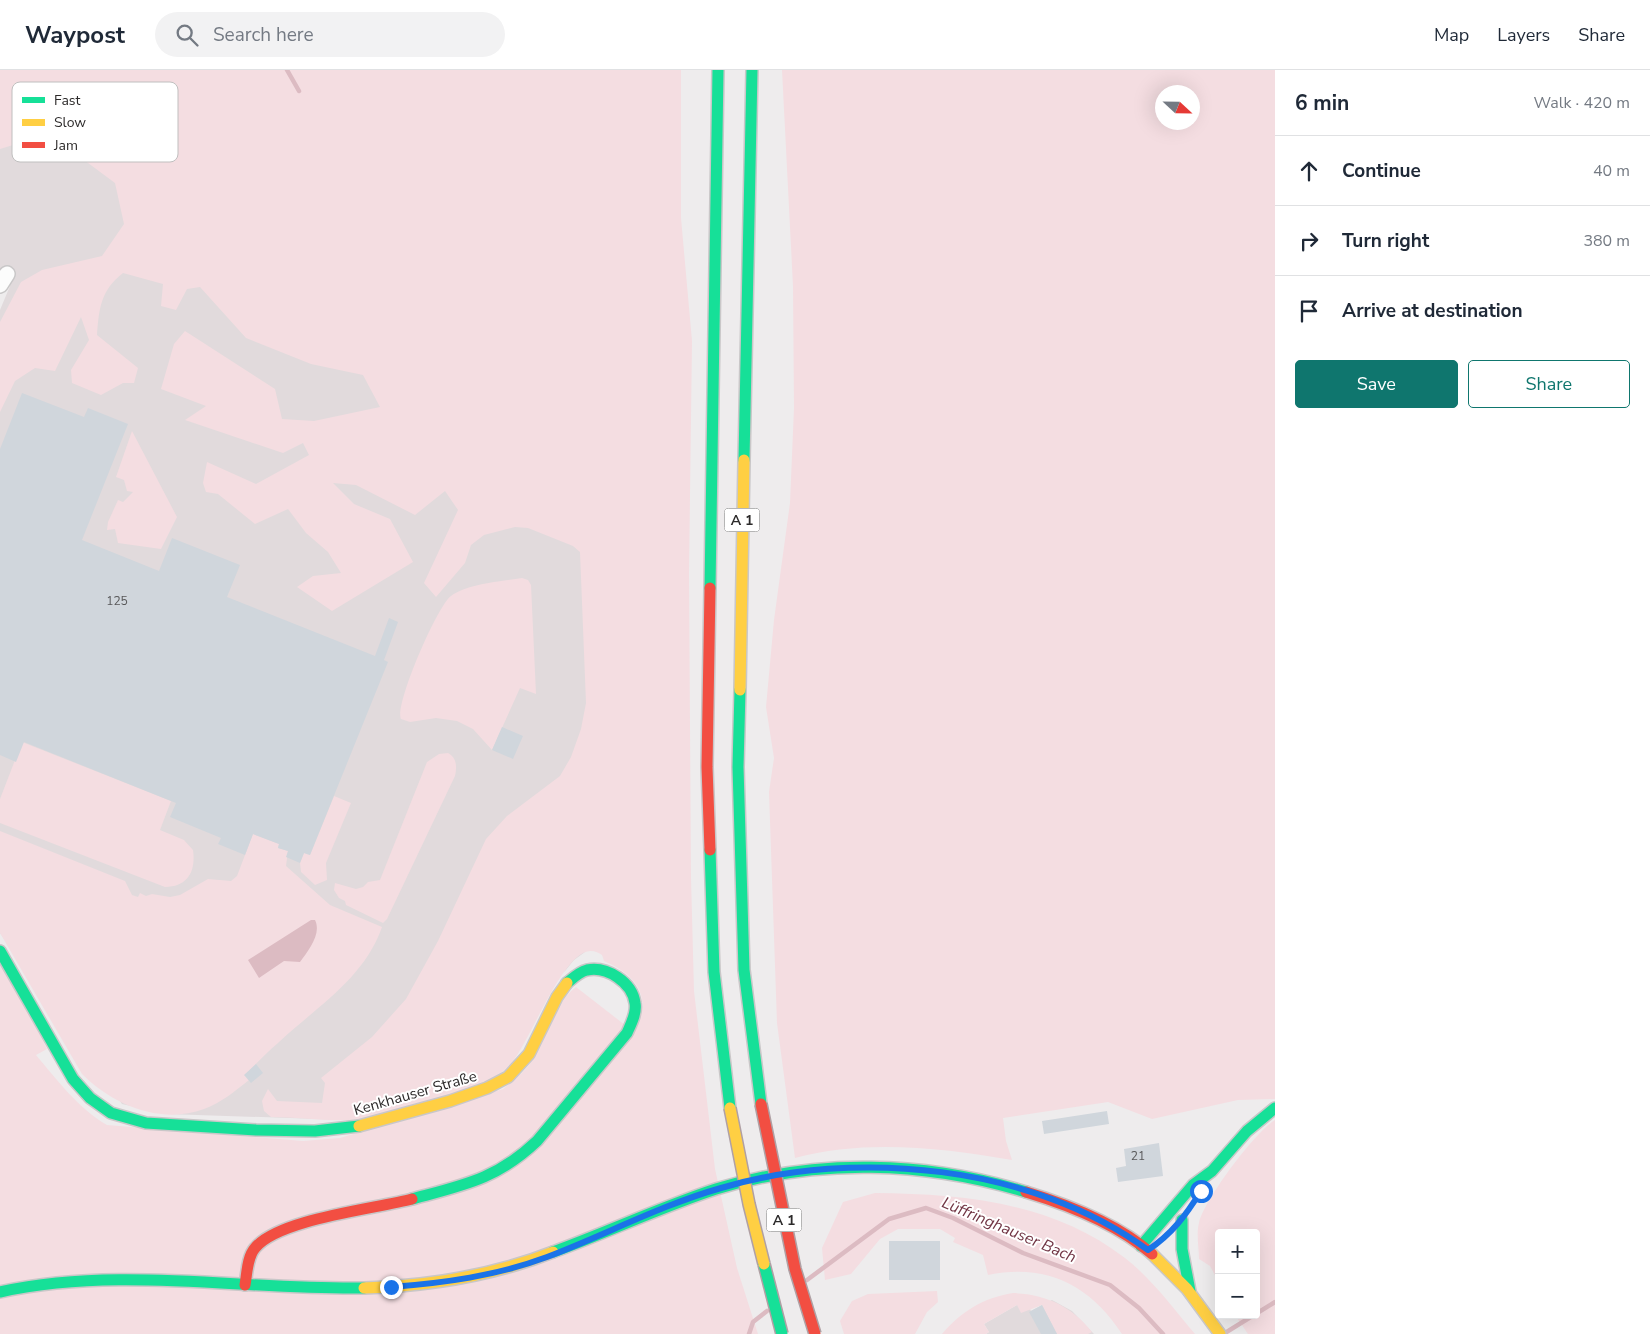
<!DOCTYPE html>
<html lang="en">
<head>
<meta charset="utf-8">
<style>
	body { margin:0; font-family:"Nunito Sans",sans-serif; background:#f2f2f3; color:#1f2937 }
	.controls { position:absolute; right:15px; bottom:15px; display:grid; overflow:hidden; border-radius:5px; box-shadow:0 5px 20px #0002 }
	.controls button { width:45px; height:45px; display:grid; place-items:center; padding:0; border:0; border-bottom:1px solid #e0e1e3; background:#fff; color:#1f2937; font:25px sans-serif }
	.compass { position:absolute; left:1155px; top:15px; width:45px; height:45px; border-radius:50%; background:#fff; box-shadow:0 5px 20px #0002; rotate:112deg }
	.stop { position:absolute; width:15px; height:15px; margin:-11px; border:4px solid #1a73e8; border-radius:50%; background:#fff }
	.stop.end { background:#1a73e8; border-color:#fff; box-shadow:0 1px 5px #0008 }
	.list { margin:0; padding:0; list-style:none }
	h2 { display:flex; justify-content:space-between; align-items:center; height:65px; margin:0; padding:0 20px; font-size:21px }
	h2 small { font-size:16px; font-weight:400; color:#747a83 }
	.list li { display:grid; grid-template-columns:32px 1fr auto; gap:15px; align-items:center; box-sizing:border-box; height:70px; padding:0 20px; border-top:1px solid #e0e1e3 }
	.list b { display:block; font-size:19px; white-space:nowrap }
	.list em { font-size:16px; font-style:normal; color:#747a83 }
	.actions { display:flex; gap:10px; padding:15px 20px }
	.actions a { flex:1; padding:11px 0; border:1px solid #0f766e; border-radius:5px; text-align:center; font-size:18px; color:#0f766e }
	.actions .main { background:#0f766e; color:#fff }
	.icon { flex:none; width:28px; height:28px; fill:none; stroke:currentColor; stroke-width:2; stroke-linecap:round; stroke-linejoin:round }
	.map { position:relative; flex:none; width:1275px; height:1264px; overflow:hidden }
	header { display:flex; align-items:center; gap:30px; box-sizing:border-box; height:70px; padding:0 25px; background:#fff; border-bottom:1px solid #e0e1e3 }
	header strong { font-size:24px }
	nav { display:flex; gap:28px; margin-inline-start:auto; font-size:18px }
	.search { width:350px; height:45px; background:#f2f2f3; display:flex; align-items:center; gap:12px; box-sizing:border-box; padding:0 18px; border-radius:28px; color:#747a83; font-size:19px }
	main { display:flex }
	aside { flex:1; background:#fff }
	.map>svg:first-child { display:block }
	.built { fill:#e1dadc }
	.green { fill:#f4dde1; fill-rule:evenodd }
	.water { fill:#dcbbc2 }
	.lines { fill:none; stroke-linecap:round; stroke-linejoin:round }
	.stream { stroke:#dcbbc2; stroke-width:4.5 }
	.building { fill:#d0d6dc }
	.street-casing { stroke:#c9c7c8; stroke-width:18 }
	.fast-casing { stroke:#c9c7c8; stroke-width:14 }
	.slow-casing { stroke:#c9c7c8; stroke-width:14 }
	.jam-casing { stroke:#c9c7c8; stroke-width:14 }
	.street { stroke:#fcfcfc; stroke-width:15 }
	.fast { stroke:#16e098; stroke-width:11 }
	.slow { stroke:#ffcf43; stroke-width:11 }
	.jam { stroke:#f24e42; stroke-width:11 }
	.fast-bridge-casing { stroke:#b0a0a4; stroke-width:14; stroke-linecap:butt }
	.slow-bridge-casing { stroke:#b0a0a4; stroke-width:14; stroke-linecap:butt }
	.jam-bridge-casing { stroke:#b0a0a4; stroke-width:14; stroke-linecap:butt }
	.fast-bridge { stroke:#16e098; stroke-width:11 }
	.slow-bridge { stroke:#ffcf43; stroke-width:11 }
	.jam-bridge { stroke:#f24e42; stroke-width:11 }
	.route { stroke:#1a73e8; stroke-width:6 }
	.labels { text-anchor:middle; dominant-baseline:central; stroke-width:4; stroke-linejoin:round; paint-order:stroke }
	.number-label { font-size:12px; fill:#575758 }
	.shield { fill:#fff; stroke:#6b6a6a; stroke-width:1 }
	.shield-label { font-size:14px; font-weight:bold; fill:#2c2a2a }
	.street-label { font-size:15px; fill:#2c2a2a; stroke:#fff }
	.water-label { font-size:16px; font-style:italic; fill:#713544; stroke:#fff }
	.key { fill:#fff; stroke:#c0bfbf; stroke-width:1 }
	.key-label { font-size:14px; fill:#2c2a2a }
</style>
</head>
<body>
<header>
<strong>Waypost</strong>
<div class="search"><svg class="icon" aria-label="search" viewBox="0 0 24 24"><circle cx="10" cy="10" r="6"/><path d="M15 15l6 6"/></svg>Search here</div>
<nav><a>Map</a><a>Layers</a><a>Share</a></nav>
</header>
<main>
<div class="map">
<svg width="1275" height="1264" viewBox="0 0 1275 1264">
	<rect width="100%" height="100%" fill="#eeeced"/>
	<g class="built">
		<path d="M0,64h17l37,10 37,2 511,160 -17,646 -11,8 -9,11 -216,149 -182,-6 -45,-10 -122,-171v-623l10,-24 -10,-12z"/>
		<path d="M1052,1230l20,11 22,23h-108l3,-2 -5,-8 33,-19 11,-1 3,7z"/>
	</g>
	<g class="green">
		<path d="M0,0h681v148l11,123 -3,233 2,304 3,113 21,178 22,99 21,66h-758v-370l21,34 26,51 -11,6c22,26 42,53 71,70l196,16 37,-3 163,-49c11,-9 22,-17 30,-30 15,-22 21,-56 43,-72l58,45c20,-35 2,-57 -30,-71l-2,-6c-3,-2 -7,-4 -11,-4 -29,-1 -62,95 -82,115 -27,26 -72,31 -106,41 -18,5 -38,13 -56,13 -25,1 -51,-3 -76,-3l-7,-6 -2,-10 6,-12 9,12 45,2 3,-20 -4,-5 51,-41 34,-38 32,-58 48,-102 21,-23 53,-40 11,-19 10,-28 5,-26 -6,-151 -7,-6 -45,-18 -13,-1 -31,8 -13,10 -6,18 -29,34 -12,-14 34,-73 -13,-19 -30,24 -59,-30 -23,-2 21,21 36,15 23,43 -81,49 -35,-24 16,-11 28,-3 -13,-21 -22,-19 -18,-24 -33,15 -37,-30 -12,-2 -3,-9 4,-21 49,22 53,-29 -6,-12 -20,10 -98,-33 21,-14 -45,-17 13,-45 11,-13 90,58 7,30 32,2 66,-14 -17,-32 -52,-11 -65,-26 -46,-51 -13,2 -11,21 -15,-4 2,-22 -40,-11c-22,17 -24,35 -26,62l41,33 -4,15h-11l-22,12 -29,-12 -1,-13 18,-30 -8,-23 -26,54 -20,-3 -20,13 -15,31v-90l21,-40 21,-12 60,-14 22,-32 -9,-41 -66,-49 -49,15z"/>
		<path d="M782,0h493v1029l-37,1 -86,19 -44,-17 -105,16 3,23 6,19c-70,-12 -147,-21 -217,-2l-18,-135 -8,-231 5,-34 -8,-51 8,-87 16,-117 4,-95 -1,-122zM1162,22h30v30h-30z"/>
		<path d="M132,361l45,86 -16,32 -43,-6 -3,-14 -8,1 1,-8 10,-22 5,2 10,-10 -6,-1 -3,-11 -8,-3z"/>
		<path d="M522,508l6,2 3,5 5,109 -16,-6 -28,62 -19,-21 -16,-8 -21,-3 -26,4 -9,-3c-7,-13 36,-113 50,-123 15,-12 51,-15 71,-18z"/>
		<path d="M22,672l149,59 -11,29 24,10 9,10c3,21 -5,37 -28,37l-165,-64v-24z"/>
		<path d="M448,683c9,5 9,14 7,23l-68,143 -4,4 -37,-18 -1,-4 -6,-3 -5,-8 1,-7 21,6 7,-2 5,-5 12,-2 47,-118 12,-8z"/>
		<path d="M334,726l17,7 -25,60 1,17 -12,5 -14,-13 -1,-9 4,-10 6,2z"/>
		<path d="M0,761l125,50 7,14 6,2 2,-4 6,3 6,-2 18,3 10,-2 28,-16 23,2 6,-5 16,-42 26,10 -1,4 10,3 -2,15 44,39 52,22c-18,52 -66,80 -104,116 -12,10 -22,21 -33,32l4,5c-14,11 -28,23 -45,29 -43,16 -91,-4 -122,-35l-82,-141z"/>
		<path d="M1275,1050v214h-27l-13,-19h21v-82h-37v50l-9,-17 -11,-7c0,-11 -3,-25 0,-36 5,-23 56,-91 76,-103z"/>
		<path d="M875,1123c88,1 178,9 250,65 27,21 48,50 70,76h-73c-32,-49 -76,-71 -134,-59l-5,-20 -30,-13 2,-4 -15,-9h-42l-18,10 -29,35 -26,6 -3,-32 21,-46z"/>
		<path d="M937,1221l1,11 -11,10 -12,22h-71l-4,-13 12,-20 16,-7z"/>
		<path d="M1013,1223c32,1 59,13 79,39l-4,2h-31l-15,-29 -21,8 -4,-8 -33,19 5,8 -3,2h-44c20,-23 41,-36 71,-41z"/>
	</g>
	<path class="water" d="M311,850h4c7,14 -7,31 -15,42l-16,-1 -25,17 -11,-18z"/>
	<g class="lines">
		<g class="stream">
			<path d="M287,0l12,21"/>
			<path d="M807,1210l82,-61 37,-11 27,10 70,35 87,32 29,23 24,26"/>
			<path d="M1225,1263l50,-31"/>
			<path d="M749,1264l4,-12 14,-11"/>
		</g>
	</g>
	<g class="building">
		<path d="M22,323l62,24 4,-9 40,16 -46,116 77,31 13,-33 68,27 -13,32 148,59 14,-38 9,4 -14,38 4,2 -78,193 -6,-2 -4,10 -14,-6 2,-6 -10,-3 1,-4 -26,-10 -8,21 -27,-11 3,-6 -51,-21 6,-14 -152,-61 -8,20 -16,-7v-306z"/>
		<path d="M502,657l21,9 -10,23 -21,-9z"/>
		<path d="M256,994l7,9 -12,10 -7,-8z"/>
		<path d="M1107,1041l2,13 -65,10 -2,-13z"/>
		<path d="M1159,1073l4,33 -45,6 -2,-14 10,-2 -2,-17z"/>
		<rect x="889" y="1171" width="51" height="39"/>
		<path d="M1042,1235l15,29h-16l-12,-22z"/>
	</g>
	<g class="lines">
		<defs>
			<path id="street" d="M0,215l7,-11"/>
			<g id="fast">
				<path d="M744,390l8,-390"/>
				<path d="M710,518l8,-518"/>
				<path d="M740,620l-2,77 6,203 17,134"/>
				<path d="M710,780l4,122 16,136"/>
				<path d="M0,881l73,128 17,19 21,15 35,10 110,7 59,1 44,-5"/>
				<path d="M412,1129c52,-14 85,-20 125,-58l90,-108c4,-9 10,-20 8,-30 -3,-21 -28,-37 -48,-33 -8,2 -14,8 -20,13"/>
				<path d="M1182,1150v29l8,42"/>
				<path d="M1141,1176l52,-61 19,-14 35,-40 28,-23"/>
				<path d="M553,1182c55,-20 108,-45 163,-63 101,-31 209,-28 310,3"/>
				<path d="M0,1222c120,-26 242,-2 364,-4"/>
			</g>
			<g id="slow">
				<path d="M740,620l4,-230"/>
				<path d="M359,1056l91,-25 37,-13 21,-11 21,-23 28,-57 10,-14"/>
				<path d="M1152,1184l35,35 33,45"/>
				<path d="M364,1218c65,-2 128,-12 189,-36"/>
			</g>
			<g id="jam">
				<path d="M710,518l-3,179 3,83"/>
				<path d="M1026,1122c43,13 92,32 126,62"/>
				<path d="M245,1215c2,-11 2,-28 10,-37 23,-29 119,-39 157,-49"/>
			</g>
		</defs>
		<use href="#street" class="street-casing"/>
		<use href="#fast" class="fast-casing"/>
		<use href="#slow" class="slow-casing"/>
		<use href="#jam" class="jam-casing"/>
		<use href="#street" class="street"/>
		<use href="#fast" class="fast"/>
		<use href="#slow" class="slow"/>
		<use href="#jam" class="jam"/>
		<defs>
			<path id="fast-bridge" d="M764,1194l18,70"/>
			<path id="slow-bridge" d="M730,1038l19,96 15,60"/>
			<path id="jam-bridge" d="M761,1034l34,165 20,65"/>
		</defs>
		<use href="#fast-bridge" class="fast-bridge-casing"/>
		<use href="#slow-bridge" class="slow-bridge-casing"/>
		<use href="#jam-bridge" class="jam-bridge-casing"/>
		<use href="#fast-bridge" class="fast-bridge"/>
		<use href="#slow-bridge" class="slow-bridge"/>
		<use href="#jam-bridge" class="jam-bridge"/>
	</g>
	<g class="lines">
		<path class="route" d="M391,1217c53,-4 105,-11 156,-30 58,-22 114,-52 174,-69 135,-40 311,-23 427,62 24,-16 38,-35 53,-59"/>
	</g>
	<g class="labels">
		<g class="number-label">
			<text x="117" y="531">125</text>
			<text x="1138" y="1086">21</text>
		</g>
		<g class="shield">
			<rect x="724.5" y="438.5" width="35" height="23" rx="4"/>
			<rect x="766.5" y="1138.5" width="35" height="23" rx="4"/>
		</g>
		<g class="shield-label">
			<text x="742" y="450">A 1</text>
			<text x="784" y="1150">A 1</text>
		</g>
		<g class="street-label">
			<text transform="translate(415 1023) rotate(-16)">Kenkhauser Straße</text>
		</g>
		<g class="water-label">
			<text transform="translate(1009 1160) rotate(23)">Lüffringhauser Bach</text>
		</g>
	</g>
	<rect x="12" y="12" width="166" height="80" rx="8" class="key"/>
	<rect x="22" y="27" width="23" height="6" fill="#16e098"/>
	<rect x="22" y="49" width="23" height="7" fill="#ffcf43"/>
	<rect x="22" y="72" width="23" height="6" fill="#f24e42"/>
	<g class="key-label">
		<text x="54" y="35">Fast</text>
		<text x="54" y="57">Slow</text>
		<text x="54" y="80">Jam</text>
	</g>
</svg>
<div class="controls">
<button>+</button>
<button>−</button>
</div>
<svg class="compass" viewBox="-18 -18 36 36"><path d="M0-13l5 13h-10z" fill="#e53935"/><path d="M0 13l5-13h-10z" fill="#747a83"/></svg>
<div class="stop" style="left:1201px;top:1121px"></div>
<div class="stop end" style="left:391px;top:1217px"></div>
</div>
<aside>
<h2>6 min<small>Walk · 420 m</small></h2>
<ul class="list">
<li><svg class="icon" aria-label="ahead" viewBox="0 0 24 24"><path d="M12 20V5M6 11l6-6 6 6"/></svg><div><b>Continue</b></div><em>40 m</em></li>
<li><svg class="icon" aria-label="right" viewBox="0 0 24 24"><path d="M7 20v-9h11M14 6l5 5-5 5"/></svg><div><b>Turn right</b></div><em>380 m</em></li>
<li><svg class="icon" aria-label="arrive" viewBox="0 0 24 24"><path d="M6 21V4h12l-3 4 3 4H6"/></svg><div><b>Arrive at destination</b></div></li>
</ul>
<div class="actions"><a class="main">Save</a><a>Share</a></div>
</aside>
</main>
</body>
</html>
